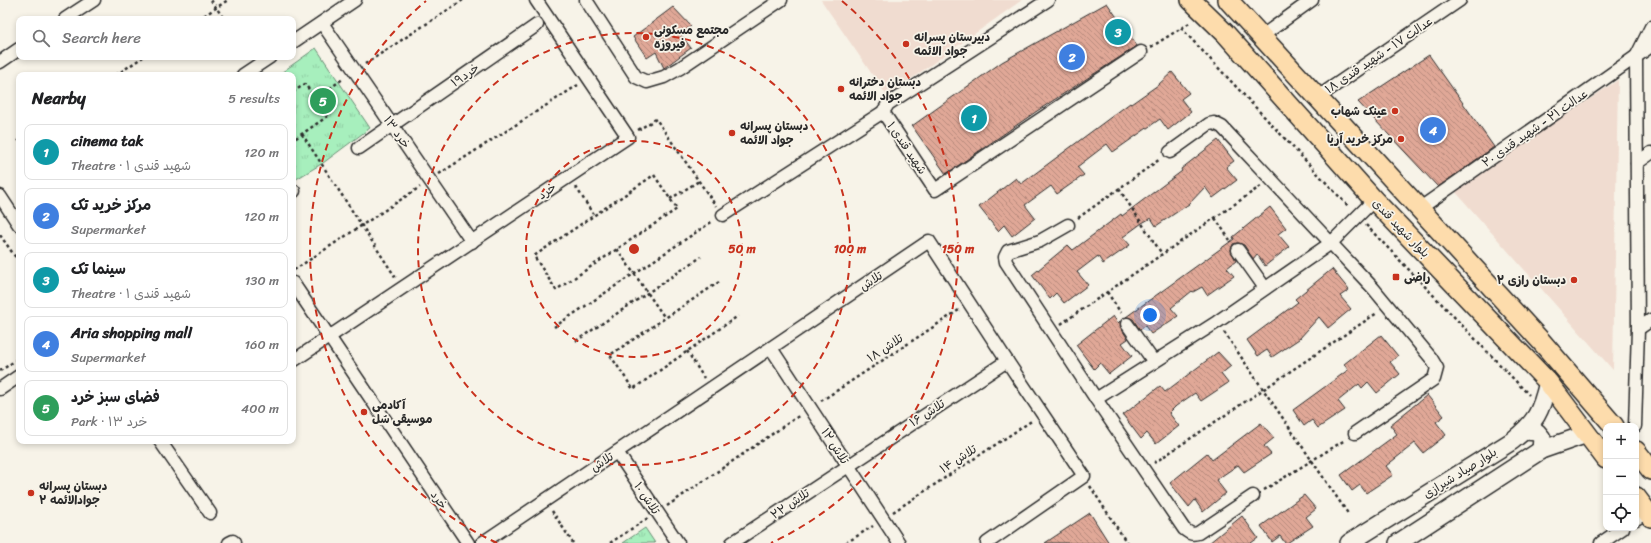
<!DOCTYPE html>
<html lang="en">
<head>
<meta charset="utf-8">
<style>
	body { margin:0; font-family:Sriracha,"Playpen Sans Arabic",sans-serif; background:#f6f6f6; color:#202124 }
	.controls { position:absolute; right:12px; bottom:12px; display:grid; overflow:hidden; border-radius:8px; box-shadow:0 2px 6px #0003 }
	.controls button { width:36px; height:36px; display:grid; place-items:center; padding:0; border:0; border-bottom:1px solid #e0e0e0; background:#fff; color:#202124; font:20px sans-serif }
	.you { position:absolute; left:1150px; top:315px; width:14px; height:14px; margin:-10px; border:3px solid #fff; border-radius:50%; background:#1a73e8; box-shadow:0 0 0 6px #1a73e833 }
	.badge { display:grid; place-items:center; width:26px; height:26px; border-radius:50%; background:#ea580c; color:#fff; font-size:13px; font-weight:700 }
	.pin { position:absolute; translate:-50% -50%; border:2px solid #fff; box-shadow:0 1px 4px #0006 }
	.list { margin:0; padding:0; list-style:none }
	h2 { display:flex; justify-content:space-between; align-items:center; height:52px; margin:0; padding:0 16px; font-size:17px }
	h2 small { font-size:13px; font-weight:400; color:#757577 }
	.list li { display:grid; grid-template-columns:26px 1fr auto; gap:12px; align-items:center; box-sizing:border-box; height:56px; margin:0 8px 8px; padding:0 8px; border:1px solid #e0e0e0; border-radius:8px }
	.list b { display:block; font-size:15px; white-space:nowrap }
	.list p { margin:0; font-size:13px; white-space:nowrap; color:#757577 }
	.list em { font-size:13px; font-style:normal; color:#757577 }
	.icon { flex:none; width:22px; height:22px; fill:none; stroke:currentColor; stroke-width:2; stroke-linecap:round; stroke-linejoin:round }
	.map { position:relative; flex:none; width:1651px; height:543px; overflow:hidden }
	.search { position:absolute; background:#fff; box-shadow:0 2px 6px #0003; left:16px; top:16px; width:280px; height:44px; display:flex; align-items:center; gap:10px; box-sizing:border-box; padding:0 14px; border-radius:8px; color:#757577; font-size:15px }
	.panel { position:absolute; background:#fff; box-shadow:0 2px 6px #0003; left:16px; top:72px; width:280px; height:372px; border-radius:8px }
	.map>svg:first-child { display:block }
	.built { fill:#f0dcd0 }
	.park { fill:url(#park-tufts); stroke:#698d74 }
	.building { fill:url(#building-back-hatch); stroke:#2b2b2b }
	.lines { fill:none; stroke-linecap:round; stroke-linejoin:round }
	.minor-casing { stroke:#2b2b2b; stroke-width:15 }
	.secondary-casing { stroke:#2b2b2b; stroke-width:20 }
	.primary-casing { stroke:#2b2b2b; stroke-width:22 }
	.path { stroke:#2b2b2b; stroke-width:2.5; stroke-dasharray:3 3; stroke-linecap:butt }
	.minor { stroke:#f7f3e8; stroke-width:12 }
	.secondary { stroke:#f7f3e8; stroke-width:17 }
	.primary { stroke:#fddcac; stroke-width:19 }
	.ring { fill:none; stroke:#c8321e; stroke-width:2; stroke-dasharray:7 5 }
	.poi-dot { fill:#c8321e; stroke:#f7f3e8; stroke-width:1.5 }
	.labels { text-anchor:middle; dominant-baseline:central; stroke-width:3.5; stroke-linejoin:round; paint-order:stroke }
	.poi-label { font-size:12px; font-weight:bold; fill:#2b2b2b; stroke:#f7f3e8; text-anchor:start }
	.street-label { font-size:12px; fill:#2b2b2b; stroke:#f7f3e8 }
	.centre { fill:#c8321e; stroke:#f7f3e8; stroke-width:2 }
	.ring-label { font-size:12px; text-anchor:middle; font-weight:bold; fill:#c8321e; stroke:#f7f3e8; stroke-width:3.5; stroke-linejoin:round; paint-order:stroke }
</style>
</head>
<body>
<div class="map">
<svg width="1651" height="543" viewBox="0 0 1651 543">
	<defs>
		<pattern id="park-tufts" width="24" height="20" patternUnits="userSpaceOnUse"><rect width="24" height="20" fill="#a7efbd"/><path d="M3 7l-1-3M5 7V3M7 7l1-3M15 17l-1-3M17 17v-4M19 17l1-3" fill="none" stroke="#90cda3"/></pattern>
		<pattern id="building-back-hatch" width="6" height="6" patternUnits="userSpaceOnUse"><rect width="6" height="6" fill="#e0a897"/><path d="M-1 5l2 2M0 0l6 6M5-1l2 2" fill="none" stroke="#b6897b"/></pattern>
	</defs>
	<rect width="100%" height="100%" fill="#f7f3e8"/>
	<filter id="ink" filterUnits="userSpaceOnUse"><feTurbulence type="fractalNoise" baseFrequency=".025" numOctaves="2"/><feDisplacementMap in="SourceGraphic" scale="8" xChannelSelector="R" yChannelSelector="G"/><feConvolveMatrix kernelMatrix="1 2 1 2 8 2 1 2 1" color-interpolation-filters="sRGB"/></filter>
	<g filter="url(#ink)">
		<g class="built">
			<path d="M821,0h201l-135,96z"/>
			<path d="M1618,80l-5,290 -159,-180z"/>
		</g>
		<g class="park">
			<path d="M316,48l54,80 -47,35 -30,18v-106h-15z"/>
			<path d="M645,528l10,15h-32z"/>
		</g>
		<g class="building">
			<path d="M1107,3l30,43 -100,65 -91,63 -34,-48 90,-64z"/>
			<path d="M673,7l18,19 -10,9 10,13 -27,20 -8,-16 -9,6 -14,-21z"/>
			<path d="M1429,55l65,92 -56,40 -80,-85z"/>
			<path d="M1172,72l17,21 -8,6 10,13 -23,18 -8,-11 -47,33 -6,-8 -30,23 7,8 -27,19 -6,-8 -26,19 10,13 -23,18 -8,-11 -6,6 -19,-24 37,-29 5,6 109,-81 1,1 27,-19z"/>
			<path d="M1218,140l16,21 -8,6 11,13 -24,18 -8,-11 -16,17 -33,22 -5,-8 -9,5 -19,14 7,8 -27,19 -5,-8 -21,16 11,13 -24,18 -8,-10 -6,6 -18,-24 36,-30 5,5 48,-36 1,2 60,-45 -1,-2z"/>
			<path d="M1270,207l16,21 -8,6 11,13 -24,19 -8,-12 -4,5 -9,-14 -7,-2 -4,1 -2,6 5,11 -9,7 7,8 -27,19 -5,-8 -9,5 -1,-1 -21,17 7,8 -27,18 -6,-8 -5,4 -7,-11 -7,-2 108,-78 -1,-2z"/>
			<path d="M1332,269l17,21 -9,6 11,13 -23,19 -9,-11 -20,22 -27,18 -5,-7 -9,6 -11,-16 51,-38 -3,-3z"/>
			<path d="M1113,316l5,7 2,-2 1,7 7,11 -6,4 10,13 -23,18 -9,-11 -6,6 -18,-24z"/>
			<path d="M1381,335l17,21 -8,6 10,12 -23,19 -9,-11 -6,6 -3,-4 -21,17 7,9 -27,18 -6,-8 -8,6 -11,-16 55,-40 -4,-6z"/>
			<path d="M1218,352l13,14 -10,8 7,9 -27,18 -6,-8 -19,13 -7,7 10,13 -23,18 -9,-11 -6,6 -18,-24 37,-29 5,6z"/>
			<path d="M1427,395l17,21 -8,6 10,13 -23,18 -8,-10 -29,23 7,9 -27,18 -6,-8 -8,6 -11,-16 56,-41 -7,-9z"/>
			<path d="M1261,423l13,15 -10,8 7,8 -27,18 -6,-7 -22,15 10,13 -23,19 -8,-12 -6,7 -19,-24 37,-30 5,7z"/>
			<path d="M1304,495l12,14 -10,8 7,9 -26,17h-2l-5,-7 -8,6 -11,-16z"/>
			<path d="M1090,513l19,30h-64z"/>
			<path d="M1242,516l16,22 -7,5h-42z"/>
		</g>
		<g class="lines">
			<defs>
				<g id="minor">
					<path d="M586,0l50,77 11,5 17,-5 16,-9 101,-68"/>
					<path d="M1048,0l-160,104 -5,8 52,78 206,-138"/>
					<path d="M65,19l29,-19"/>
					<path d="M322,23l150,219"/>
					<path d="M1262,36l50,-36"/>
					<path d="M293,42l62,-42"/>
					<path d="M0,62l19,-13"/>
					<path d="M243,75l27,-18"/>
					<path d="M1318,97l142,-97"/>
					<path d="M359,148l178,-123"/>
					<path d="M1170,152l39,-28 5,-1 8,4 151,161 58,70 6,10 -3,11 -79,54"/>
					<path d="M1637,163l14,-10"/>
					<path d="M293,191h1"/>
					<path d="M0,196l19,29"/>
					<path d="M1419,209l232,-163"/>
					<path d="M723,215l160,-103"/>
					<path d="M1068,225l-28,16 -32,10 -3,6 1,5 90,137 88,130c5,4 8,6 14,4l55,-37"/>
					<path d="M1238,250l27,38"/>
					<path d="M293,283l175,260"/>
					<path d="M1127,324l27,38"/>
					<path d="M1638,329l13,-9"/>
					<path d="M771,348l128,195"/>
					<path d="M293,361l335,-224 -92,-137"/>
					<path d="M0,389l19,-13"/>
					<path d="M1096,399l121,-77 114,-79 43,-43"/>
					<path d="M1635,426l3,-97 -2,-272 15,-30"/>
					<path d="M160,441l50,72"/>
					<path d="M617,452l61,91"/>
					<path d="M1636,519l11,-7"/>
					<path d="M229,543l4,-2 1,2"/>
					<path d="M482,543l447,-302 78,120 77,115 -97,67"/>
					<path d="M732,543l275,-182"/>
					<path d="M1601,543l22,-15"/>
				</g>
				<g id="secondary">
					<path d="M1526,431l11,1 5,6 -1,12"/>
					<path d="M1349,543l163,-102c24,-19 29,-29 36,-59"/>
					<path d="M1398,543l143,-93 46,-16"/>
				</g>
				<g id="primary">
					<path d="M1191,0l34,33 149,167 174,182 58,77"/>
					<path d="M1228,0l312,340 74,86"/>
					<path d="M1636,451l15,19"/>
					<path d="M1636,497l15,20"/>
				</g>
			</defs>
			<use href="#minor" class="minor-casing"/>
			<use href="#secondary" class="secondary-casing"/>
			<use href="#primary" class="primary-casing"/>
			<g class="path">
				<path d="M211,0l13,19"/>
				<path d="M199,19l29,-19"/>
				<path d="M1181,28l168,179"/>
				<path d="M1151,47l40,-25"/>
				<path d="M365,64l98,-64"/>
				<path d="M116,75l27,-18"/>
				<path d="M293,92l12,-8 23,32 -35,24"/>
				<path d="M315,99l29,-21"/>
				<path d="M638,130l18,-11 60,87"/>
				<path d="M302,134l94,144"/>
				<path d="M18,141l1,-1"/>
				<path d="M439,174l139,-89"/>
				<path d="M654,175l23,34 -121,81 -22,-34z"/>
				<path d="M576,187l17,27"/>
				<path d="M1119,189l43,65"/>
				<path d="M670,199l29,-18"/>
				<path d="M1078,218l82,-59"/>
				<path d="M1215,218l15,22"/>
				<path d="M1366,225l163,170"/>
				<path d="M0,235l19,27"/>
				<path d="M617,249l48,69"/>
				<path d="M294,270l126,-83"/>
				<path d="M719,282l-109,73 23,34 105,-73"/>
				<path d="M1107,292l14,21"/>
				<path d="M1061,324l200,-138"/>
				<path d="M554,327l159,-106"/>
				<path d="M1224,332l125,183"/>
				<path d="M576,341l125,-84"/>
				<path d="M687,351l17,27"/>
				<path d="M0,371l19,-13"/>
				<path d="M821,401l138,-91"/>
				<path d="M1154,463l223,-150"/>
				<path d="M1090,486l37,57"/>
				<path d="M1264,490l81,-50"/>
				<path d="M667,506l133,-91"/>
				<path d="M552,511l21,32"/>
				<path d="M893,512l140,-92"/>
				<path d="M610,543l38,-25"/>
				<path d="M846,543l27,-17"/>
			</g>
			<use href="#minor" class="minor"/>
			<use href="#secondary" class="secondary"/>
			<use href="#primary" class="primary"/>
		</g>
	</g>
	<g class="ring">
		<circle cx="634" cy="249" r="108"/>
		<circle cx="634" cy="249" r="216"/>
		<path d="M497 543A324 324 0 0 1 426 1M842 1A324 324 0 0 1 771 543"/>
	</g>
	<g class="poi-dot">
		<circle cx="646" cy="37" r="4"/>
		<circle cx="906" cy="44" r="4"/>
		<circle cx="841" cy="89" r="4"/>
		<circle cx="1395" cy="111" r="4"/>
		<circle cx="732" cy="133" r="4"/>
		<circle cx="1401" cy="139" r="4"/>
		<rect x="1392" y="273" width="8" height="8" rx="2"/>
		<circle cx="1574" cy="280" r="4"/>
		<circle cx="364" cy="412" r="4"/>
		<circle cx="31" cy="493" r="4"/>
	</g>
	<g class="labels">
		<g class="poi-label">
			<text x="654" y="30">مجتمع مسکونی<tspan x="654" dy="14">فیروزه</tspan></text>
			<text x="914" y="37">دبیرستان پسرانه<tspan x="914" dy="14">جواد الائمه</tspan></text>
			<text x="849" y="82">دبستان دخترانه<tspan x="849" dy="14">جواد الائمه</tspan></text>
			<text x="1387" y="111" text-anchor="end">عینک شهاب</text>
			<text x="740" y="126">دبستان پسرانه<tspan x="740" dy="14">جواد الائمه</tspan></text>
			<text x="1393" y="139" text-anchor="end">مرکز خرید آریا</text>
			<text x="1404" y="277">راضی</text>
			<text x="1566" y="280" text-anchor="end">دبستان رازی ۲</text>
			<text x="372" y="405">آکادمی<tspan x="372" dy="14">موسیقی سُل</tspan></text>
			<text x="39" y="486">دبستان پسرانه<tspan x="39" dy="14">جوادالائمه ۲</tspan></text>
		</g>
		<g class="street-label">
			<text transform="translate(1379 55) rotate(-34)">عدالت ۱۷ - شهید قندی ۱۸</text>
			<text transform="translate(465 75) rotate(-35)">خرد۱۹</text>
			<text transform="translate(1535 128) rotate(-35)">عدالت ۲۱ - شهید قندی ۲۰</text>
			<text transform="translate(397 132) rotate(55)">خرد ۱۳</text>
			<text transform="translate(907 148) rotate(56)">شهيد قندی ۱</text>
			<text transform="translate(547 191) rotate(-34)">خرد</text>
			<text transform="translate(1401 228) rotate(46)">بلوار شهید قندی</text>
			<text transform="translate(871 281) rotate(-34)">تلاش</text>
			<text transform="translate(885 348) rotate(-34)">تلاش ۱۸</text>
			<text transform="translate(927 413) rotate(-33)">تلاش ۱۶</text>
			<text transform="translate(835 446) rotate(57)">تلاش ۱۲</text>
			<text transform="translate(958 459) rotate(-33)">تلاش ۱۴</text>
			<text transform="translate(602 462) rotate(-34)">تلاش</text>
			<text transform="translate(1460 473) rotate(-32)">بلوار صیاد شیرازی</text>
			<text transform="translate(647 498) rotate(56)">تلاش ۱۰</text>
			<text transform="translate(439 500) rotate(56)">خرد</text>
			<text transform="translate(790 504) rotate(-34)">تلاش ۲۲</text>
		</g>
	</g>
	<circle cx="634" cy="249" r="6" class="centre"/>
	<g class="ring-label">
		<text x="742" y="253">50 m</text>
		<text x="850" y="253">100 m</text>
		<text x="958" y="253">150 m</text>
	</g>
</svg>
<div class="controls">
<button>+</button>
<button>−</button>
<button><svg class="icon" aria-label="locate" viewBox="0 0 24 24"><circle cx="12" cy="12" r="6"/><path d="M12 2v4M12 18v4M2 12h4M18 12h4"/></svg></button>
</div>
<div class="you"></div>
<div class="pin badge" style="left:974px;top:118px;background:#0f9aa8">1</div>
<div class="pin badge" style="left:1072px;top:57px;background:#3f7fe0">2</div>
<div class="pin badge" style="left:1118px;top:32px;background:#0f9aa8">3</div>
<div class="pin badge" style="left:1433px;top:130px;background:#3f7fe0">4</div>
<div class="pin badge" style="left:323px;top:101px;background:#2e9e5b">5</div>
<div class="search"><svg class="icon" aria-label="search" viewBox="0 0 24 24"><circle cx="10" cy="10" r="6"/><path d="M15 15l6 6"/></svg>Search here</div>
<section class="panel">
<h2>Nearby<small>5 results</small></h2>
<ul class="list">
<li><span class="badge" style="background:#0f9aa8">1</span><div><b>cinema tak</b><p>Theatre · شهيد قندی ۱</p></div><em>120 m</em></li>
<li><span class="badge" style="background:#3f7fe0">2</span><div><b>مرکز خرید تک</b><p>Supermarket</p></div><em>120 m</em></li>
<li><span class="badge" style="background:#0f9aa8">3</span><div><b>سینما تک</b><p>Theatre · شهيد قندی ۱</p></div><em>130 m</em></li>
<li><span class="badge" style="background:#3f7fe0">4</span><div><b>Aria shopping mall</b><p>Supermarket</p></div><em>160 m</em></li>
<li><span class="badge" style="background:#2e9e5b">5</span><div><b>فضای سبز خرد</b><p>Park · خرد ۱۳</p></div><em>400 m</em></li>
</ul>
</section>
</div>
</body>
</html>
